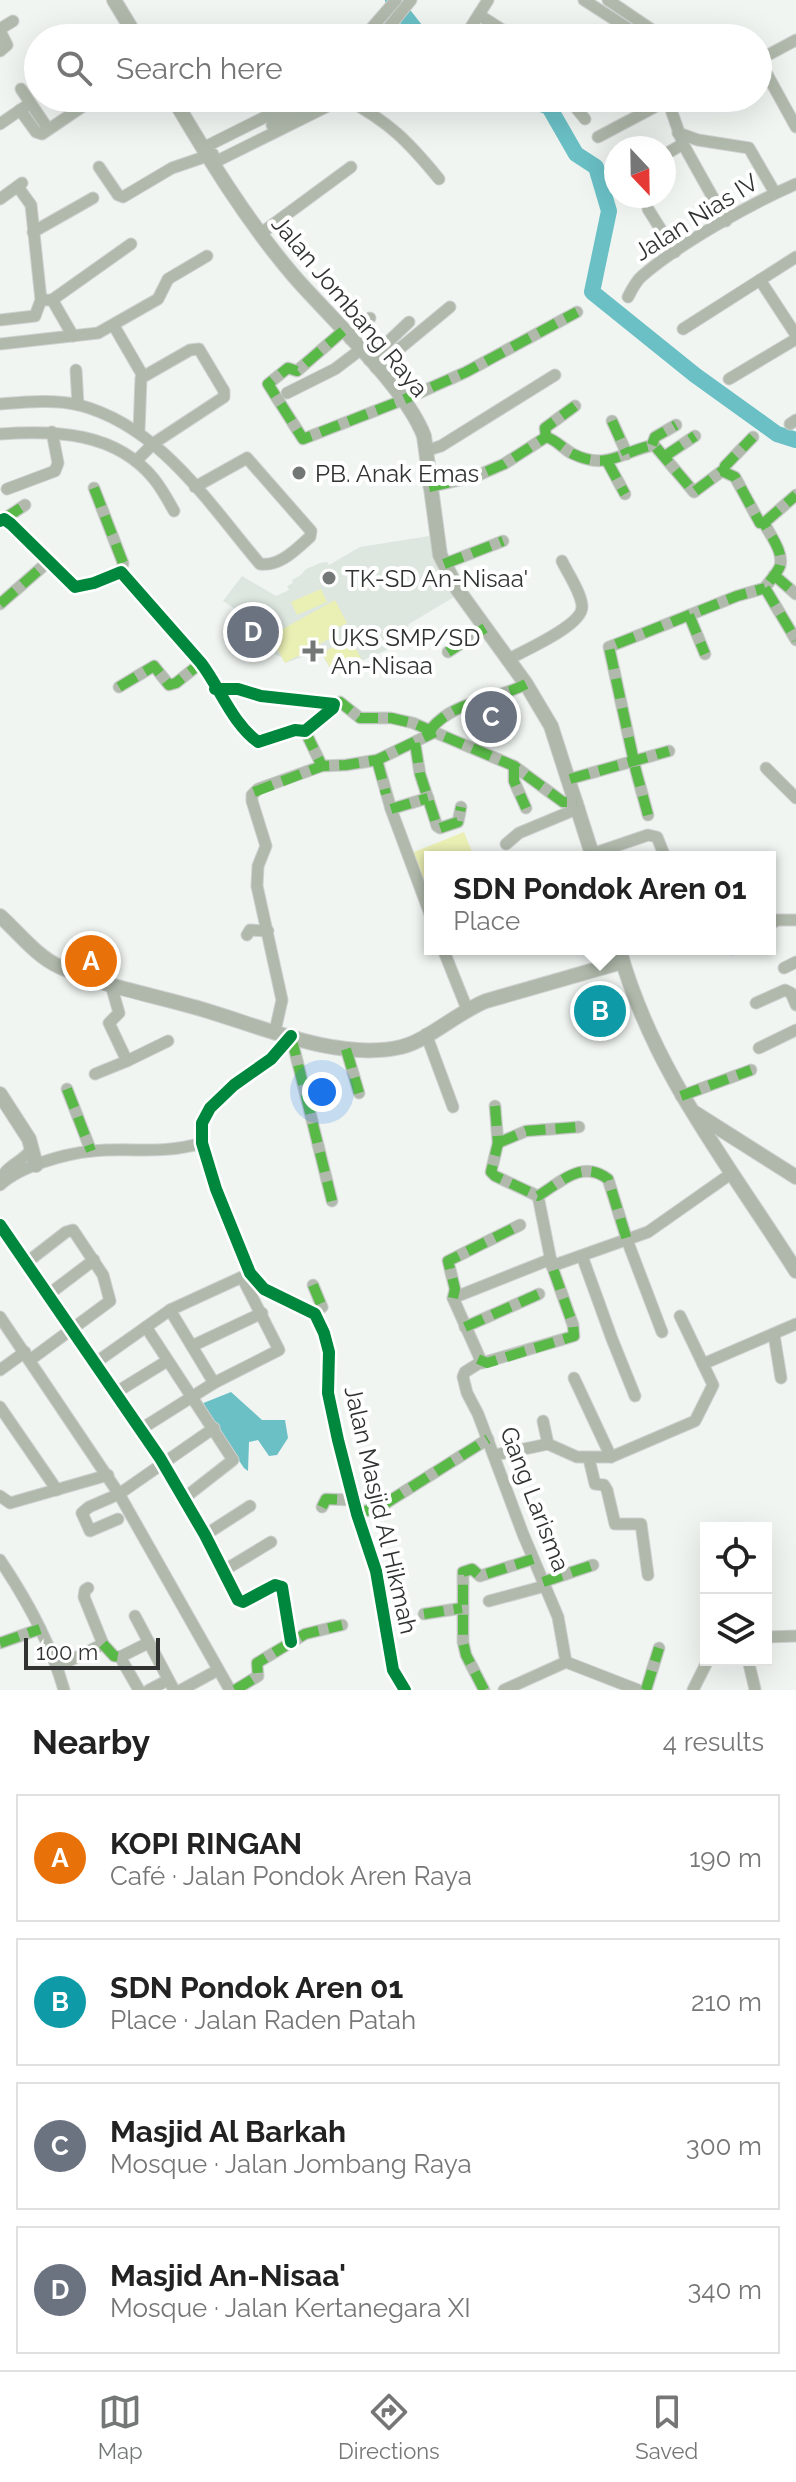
<!DOCTYPE html>
<html lang="en">
<head>
<meta charset="utf-8">
<style>
	body { margin:0; font-family:Raleway,sans-serif; background:#f6f6f6; color:#222 }
	.controls { position:absolute; right:24px; bottom:24px; display:grid; overflow:hidden; border-radius:0px; box-shadow:0 8px 32px #0002 }
	.controls button { width:72px; height:72px; display:grid; place-items:center; padding:0; border:0; border-bottom:2px solid #e0e0e0; background:#fff; color:#222; font:40px sans-serif }
	.compass { position:absolute; left:604px; top:136px; width:72px; height:72px; border-radius:50%; background:#fff; box-shadow:0 8px 32px #0002; rotate:158deg }
	.scale { position:absolute; left:24px; bottom:20px; width:136px; box-sizing:border-box; padding-left:8px; border:4px solid #303331; border-top:0; font-size:22px; line-height:28px; white-space:nowrap; color:#303331; -webkit-text-stroke:6px #fff; paint-order:stroke }
	.you { position:absolute; left:322px; top:1092px; width:28px; height:28px; margin:-20px; border:6px solid #fff; border-radius:50%; background:#1a73e8; box-shadow:0 0 0 12px #1a73e833 }
	.badge { display:grid; place-items:center; width:52px; height:52px; border-radius:50%; background:#737775; color:#fff; font-size:26px; font-weight:700 }
	.pin { position:absolute; translate:-50% -50%; border:4px solid #fff; box-shadow:0 2px 8px #0006 }
	.popup { position:absolute; left:424px; top:851px; width:352px; height:104px; box-sizing:border-box; display:grid; place-content:center; border-radius:0px; background:#fff; filter:drop-shadow(0 2px 6px #0005); font-size:26px; white-space:nowrap; color:#767676 }
	.popup b { font-size:30px; color:#222 }
	.popup::after { content:''; position:absolute; left:50%; top:100%; margin-left:-16px; border:16px solid transparent; border-top-color:#fff }
	.list { margin:0; padding:0; list-style:none }
	h2 { display:flex; justify-content:space-between; align-items:center; height:104px; margin:0; padding:0 32px; font-size:34px }
	h2 small { font-size:26px; font-weight:400; color:#767676 }
	.list li { display:grid; grid-template-columns:52px 1fr auto; gap:24px; align-items:center; box-sizing:border-box; height:128px; margin:0 16px 16px; padding:0 16px; border:2px solid #e0e0e0; border-radius:0px }
	.list b { display:block; font-size:30px; white-space:nowrap }
	.list p { margin:0; font-size:26px; white-space:nowrap; color:#767676 }
	.list em { font-size:26px; font-style:normal; color:#767676 }
	.icon { flex:none; width:44px; height:44px; fill:none; stroke:currentColor; stroke-width:2; stroke-linecap:round; stroke-linejoin:round }
	.map { position:relative; flex:none; width:796px; height:1690px; overflow:hidden }
	.search { position:absolute; background:#fff; box-shadow:0 8px 32px #0002; left:24px; right:24px; top:24px; height:88px; display:flex; align-items:center; gap:20px; box-sizing:border-box; padding:0 28px; border-radius:44px; color:#767676; font-size:30px }
	.sheet { height:680px; background:#fff }
	nav { display:flex; justify-content:space-around; align-items:center; box-sizing:border-box; height:112px; border-top:2px solid #e0e0e0; background:#fff; font-size:22px; color:#767676 }
	nav a { display:grid; justify-items:center; gap:4px }
	nav .on { color:#737775 }
	.map>svg:first-child { display:block }
	.built { fill:#dde7e0 }
	.green { fill:#eaefb4 }
	.water { fill:#6ac0c5 }
	.lines { fill:none; stroke-linecap:round; stroke-linejoin:round }
	.river { stroke:#6ac0c5; stroke-width:16 }
	.street-casing { stroke:#ced1cf; stroke-width:13 }
	.secondary-casing { stroke:#ced1cf; stroke-width:16 }
	.street { stroke:#b0b9ac; stroke-width:11 }
	.secondary { stroke:#afb8ab; stroke-width:14 }
	.quiet { stroke:#58b947; stroke-width:10; stroke-dasharray:20 10; stroke-linecap:butt }
	.cycleway-casing { stroke:#fff; stroke-width:17 }
	.cycleway { stroke:#00873e; stroke-width:12 }
	.poi-dot { fill:#737775; stroke:#fff; stroke-width:3 }
	.labels { text-anchor:middle; dominant-baseline:central; stroke-width:8; stroke-linejoin:round; paint-order:stroke }
	.street-label { font-size:24px; fill:#303331; stroke:#fff }
	.poi-label { font-size:24px; fill:#303331; stroke:#fff; text-anchor:start }
</style>
</head>
<body>
<div class="map">
<svg width="796" height="1690" viewBox="0 0 796 1690">
	<rect width="100%" height="100%" fill="#f0f5f2"/>
	<path class="built" d="M429,536l9,33 16,28 -45,27 -3,7 -13,13 1,3 -61,26 -13,-22 -35,12 -3,-6 -44,-15 12,-23 -27,-18 19,-25 34,20 13,-6 -2,-4 6,-3 -1,-3 9,-5 5,-6 14,-6 7,-1 2,3 31,-18z"/>
	<g class="green">
		<path d="M321,589l6,13 -30,13 -6,-13z"/>
		<path d="M335,600l12,23 -14,7 3,5 -51,28 -15,-27z"/>
		<path d="M350,638l11,20 -28,15 -11,-20z"/>
		<path d="M464,832l10,25h-44v49l-21,-52z"/>
	</g>
	<path class="water" d="M231,1392l31,28h23l3,18 -11,17 -8,1 -11,-16 -9,2 -1,29 -4,-3 -43,-64z"/>
	<g class="lines">
		<g class="river">
			<path d="M393,1l29,37"/>
			<path d="M465,98c9,4 20,6 29,0"/>
			<path d="M526,98l23,9 27,47 20,13 13,44 -17,81 103,83 82,59 19,6"/>
		</g>
		<defs>
			<g id="street">
				<path d="M584,0l59,38"/>
				<path d="M608,0l56,38"/>
				<path d="M479,15l36,23"/>
				<path d="M0,29l13,-8"/>
				<path d="M0,31l7,14 -7,6"/>
				<path d="M363,38l33,-38"/>
				<path d="M380,38l31,-38"/>
				<path d="M464,38l24,-38"/>
				<path d="M758,58l38,69"/>
				<path d="M758,58l10,-3 28,-15"/>
				<path d="M21,89l27,40"/>
				<path d="M568,98l17,21"/>
				<path d="M667,98l16,46 43,77"/>
				<path d="M20,110l16,22 6,2 53,-36"/>
				<path d="M0,124l26,-18"/>
				<path d="M272,125l48,-27"/>
				<path d="M678,133l20,7 51,8 26,45"/>
				<path d="M598,137l68,-36"/>
				<path d="M203,148l100,-50"/>
				<path d="M664,155l19,-11"/>
				<path d="M213,163l127,-63 6,-1c43,23 62,42 93,80"/>
				<path d="M99,167l19,28 5,2 49,-29 41,-14"/>
				<path d="M614,184l2,-1"/>
				<path d="M0,199l22,-16"/>
				<path d="M648,209l27,43"/>
				<path d="M33,232l60,-34"/>
				<path d="M260,234l91,-67"/>
				<path d="M760,280l36,55"/>
				<path d="M628,297c4,-8 8,-16 14,-21 37,-32 108,-72 154,-92"/>
				<path d="M46,300h6l2,3 19,33"/>
				<path d="M52,300l79,-56"/>
				<path d="M0,320l35,-4 6,-16 -10,-95 -13,-18"/>
				<path d="M114,326l29,50"/>
				<path d="M683,329l113,-72"/>
				<path d="M343,331l-46,40 -9,-3 -20,16 35,55 100,-39 63,-28 111,-60"/>
				<path d="M350,339l20,-21"/>
				<path d="M0,344l98,-11 60,-34 10,-20 39,-23"/>
				<path d="M369,360l40,-38"/>
				<path d="M376,368l74,-61"/>
				<path d="M76,370l2,35"/>
				<path d="M729,379l67,-40"/>
				<path d="M287,393l48,-24 25,-19"/>
				<path d="M0,404c25,-2 54,-5 79,1 81,21 130,99 181,159 20,3 36,-15 50,-27l1,-6 -64,-73 -52,29"/>
				<path d="M612,421l15,33"/>
				<path d="M790,424l6,-4"/>
				<path d="M0,434c55,-4 116,-2 154,45 8,10 14,21 20,32"/>
				<path d="M546,437c11,3 17,12 27,17 35,17 49,-3 81,-9l40,47 28,-21 13,6 25,46h4c6,12 20,29 16,43 -3,8 -11,15 -15,22"/>
				<path d="M546,437l-1,-9 30,-22"/>
				<path d="M652,445l3,-8 21,-12"/>
				<path d="M425,451l16,-5 114,-71"/>
				<path d="M665,456l30,-20"/>
				<path d="M136,461l18,-18 70,-46v-6l-25,-42 -9,1 -49,28 -2,53"/>
				<path d="M607,461l18,33"/>
				<path d="M724,471l1,-5 28,-29"/>
				<path d="M429,487l45,-10 30,-13 42,-27"/>
				<path d="M94,488l29,75 -2,9"/>
				<path d="M7,489l48,-18 3,-8 -6,-31"/>
				<path d="M4,519l21,-14"/>
				<path d="M0,521l4,-2 7,5 64,63 19,-4 27,-11 80,91c19,25 31,60 57,79l37,-12 10,1 28,-23 1,-4 -73,-8 -23,-7h-23"/>
				<path d="M764,523l32,-28"/>
				<path d="M444,564l59,-23"/>
				<path d="M774,575l22,19"/>
				<path d="M765,588l31,52"/>
				<path d="M0,604l49,-43"/>
				<path d="M689,615l16,39"/>
				<path d="M448,652l37,-24"/>
				<path d="M507,660c16,-9 75,-34 75,-53 0,-13 -14,-33 -20,-46"/>
				<path d="M119,687l35,-21 15,19 7,-2 25,-20"/>
				<path d="M334,704l6,-2 20,16h31l22,5 101,43 49,36h14"/>
				<path d="M430,730c24,-30 64,-29 96,-46"/>
				<path d="M305,731l17,35"/>
				<path d="M415,743l5,31 17,52 3,2 18,-6 3,-15"/>
				<path d="M377,760l14,49 39,105"/>
				<path d="M514,766v15l12,27"/>
				<path d="M766,768l30,30"/>
				<path d="M570,779l99,-28"/>
				<path d="M391,809l37,-11"/>
				<path d="M648,815l-12,-44 -27,-124 128,-51 28,-8"/>
				<path d="M506,844l13,-11 60,-25"/>
				<path d="M592,854l56,-19 9,2 8,20"/>
				<path d="M770,924l7,-4h19"/>
				<path d="M247,935l3,-5 18,1"/>
				<path d="M443,949l24,60"/>
				<path d="M731,949h1"/>
				<path d="M784,968l12,-6"/>
				<path d="M111,985l8,28 -10,10 18,38 41,-20"/>
				<path d="M756,1003l29,-13 6,3 5,12"/>
				<path d="M275,1031l7,-31 -25,-114 1,-20 8,-20 -14,-45v-6l6,-6 64,-23 24,-1 31,-5 58,-28"/>
				<path d="M426,1034l27,73"/>
				<path d="M291,1036l-20,23 -37,26 -24,23 -8,15v20l14,46 34,84 14,16 51,25 9,19 5,19 -1,41 10,47 19,74 19,57 17,99 12,20"/>
				<path d="M291,1036l41,165"/>
				<path d="M759,1048l37,-18"/>
				<path d="M346,1049l13,44"/>
				<path d="M95,1074l32,-13"/>
				<path d="M67,1089l24,62"/>
				<path d="M681,1096l70,-26"/>
				<path d="M495,1106l3,37 -7,29 4,4 43,20"/>
				<path d="M498,1143l28,-12 53,-4"/>
				<path d="M0,1183c5,-18 20,-19 30,-32"/>
				<path d="M0,1185c20,-19 64,-31 92,-34 40,-4 68,4 110,-8"/>
				<path d="M538,1196l14,70 21,59 1,11 -92,27 -29,-65 98,-39"/>
				<path d="M538,1196c23,-14 44,-37 70,-17l19,61 35,92"/>
				<path d="M0,1225l160,233 45,77 33,65 5,2 32,-17 7,2 9,55"/>
				<path d="M582,1256l30,83 23,57"/>
				<path d="M26,1263l40,-31 7,-2 30,45 7,26 -80,59"/>
				<path d="M552,1266l96,-34 84,-59"/>
				<path d="M313,1285l9,22 -9,6"/>
				<path d="M49,1294l45,-34"/>
				<path d="M453,1298l2,-9 -7,-28 72,-36"/>
				<path d="M170,1310l44,73"/>
				<path d="M0,1317l119,177 111,196"/>
				<path d="M146,1327l87,133 -50,39"/>
				<path d="M465,1327l74,-33"/>
				<path d="M774,1335l7,43"/>
				<path d="M192,1346l70,-33"/>
				<path d="M481,1362l-16,10 -2,5 4,16 11,21 45,120 35,83 8,45"/>
				<path d="M95,1363l75,-53 72,-33 37,73 -65,33 -73,46"/>
				<path d="M703,1364l93,-40"/>
				<path d="M0,1370l25,-18"/>
				<path d="M574,1378l37,79"/>
				<path d="M115,1393l52,-32"/>
				<path d="M0,1407l57,83"/>
				<path d="M543,1421l5,23"/>
				<path d="M495,1455l53,-11 29,13h34l84,-36 18,-36 -33,-69"/>
				<path d="M589,1459l6,25 9,1 3,5 8,34h26l7,51"/>
				<path d="M0,1496l10,7 98,-28"/>
				<path d="M322,1507l4,-8 27,1"/>
				<path d="M357,1514l26,-9 105,-66"/>
				<path d="M118,1519l-28,12 -8,-18 7,-6 30,-13 95,-66"/>
				<path d="M205,1535l45,-29"/>
				<path d="M0,1560c27,40 51,84 64,130"/>
				<path d="M223,1571l48,-29"/>
				<path d="M543,1582l50,-17"/>
				<path d="M489,1601l56,-15"/>
				<path d="M424,1614l38,-6"/>
				<path d="M135,1616l39,74"/>
				<path d="M766,1637l30,-1"/>
				<path d="M0,1643l40,-14"/>
				<path d="M103,1644l11,12 6,1 19,33"/>
				<path d="M120,1657l28,-14"/>
				<path d="M748,1660l7,29"/>
				<path d="M57,1667l46,-23 -19,-47 1,-7 3,-2"/>
				<path d="M149,1690l19,-10"/>
				<path d="M181,1690l37,-20"/>
				<path d="M235,1690l23,-14 -1,-13 48,-29 37,-9"/>
				<path d="M484,1690l-18,-35 -3,-13v-70l9,-3 8,7 53,-17"/>
				<path d="M504,1690l62,-28 72,28"/>
				<path d="M646,1690l13,-42"/>
				<path d="M693,1690l15,-30"/>
			</g>
			<g id="secondary">
				<path d="M114,0l23,38"/>
				<path d="M173,98c36,61 74,123 120,177 37,43 112,111 131,161l16,119 18,35 68,94 25,42 42,131"/>
				<path d="M0,916c19,17 36,40 60,51 43,19 89,27 134,40 62,17 142,55 207,40 26,-6 57,-35 85,-46l136,-39"/>
				<path d="M619,949c35,125 109,214 177,322"/>
				<path d="M0,1094l29,45 7,26"/>
				<path d="M695,1113l101,64"/>
			</g>
		</defs>
		<use href="#street" class="street-casing"/>
		<use href="#secondary" class="secondary-casing"/>
		<use href="#street" class="street"/>
		<use href="#secondary" class="secondary"/>
		<g class="quiet">
			<path d="M343,331l-46,40 -9,-3 -20,16 35,55 100,-39 63,-28 111,-60"/>
			<path d="M612,421l15,33"/>
			<path d="M546,437c11,3 17,12 27,17 35,17 49,-3 81,-9l40,47 28,-21 13,6 25,46h4c6,12 20,29 16,43 -3,8 -11,15 -15,22"/>
			<path d="M546,437l-1,-9 30,-22"/>
			<path d="M652,445l3,-8 21,-12"/>
			<path d="M665,456l30,-20"/>
			<path d="M607,461l18,33"/>
			<path d="M724,471l1,-5 28,-29"/>
			<path d="M429,487l45,-10 30,-13 42,-27"/>
			<path d="M94,488l29,75 -2,9"/>
			<path d="M4,519l21,-14"/>
			<path d="M764,523l32,-28"/>
			<path d="M444,564l59,-23"/>
			<path d="M774,575l22,19"/>
			<path d="M765,588l31,52"/>
			<path d="M0,604l49,-43"/>
			<path d="M689,615l16,39"/>
			<path d="M448,652l37,-24"/>
			<path d="M119,687l35,-21 15,19 7,-2 25,-20"/>
			<path d="M334,704l6,-2 20,16h31l22,5 101,43 49,36h14"/>
			<path d="M430,730c24,-30 64,-29 96,-46"/>
			<path d="M305,731l17,35"/>
			<path d="M415,743l5,31 17,52 3,2 18,-6 3,-15"/>
			<path d="M377,760l9,34"/>
			<path d="M514,766v15l12,27"/>
			<path d="M570,779l99,-28"/>
			<path d="M254,792l68,-26 24,-1 31,-5 58,-28"/>
			<path d="M391,809l37,-11"/>
			<path d="M648,815l-12,-44 -27,-124 128,-51 28,-8"/>
			<path d="M291,1036l41,165"/>
			<path d="M346,1049l13,44"/>
			<path d="M67,1089l24,62"/>
			<path d="M681,1096l70,-26"/>
			<path d="M495,1106l3,37 -7,29 4,4 43,20c23,-14 44,-37 70,-17l19,61"/>
			<path d="M498,1143l28,-12 53,-4"/>
			<path d="M313,1285l9,22 -9,6"/>
			<path d="M453,1298l2,-9 -7,-28 72,-36"/>
			<path d="M465,1327l74,-33"/>
			<path d="M478,1359l9,4 87,-27 -1,-11 -21,-59"/>
			<path d="M322,1507l4,-8 27,1"/>
			<path d="M357,1514l26,-9 105,-66"/>
			<path d="M543,1582l50,-17"/>
			<path d="M424,1614l38,-6"/>
			<path d="M0,1643l40,-14"/>
			<path d="M103,1644l11,12 6,1"/>
			<path d="M235,1690l23,-14 -1,-13 48,-29 37,-9"/>
			<path d="M484,1690l-18,-35 -3,-13v-70l9,-3 8,7 53,-17"/>
			<path d="M646,1690l13,-42"/>
		</g>
		<defs>
			<g id="cycleway">
				<path d="M0,521l4,-2 7,5 64,63 19,-4 27,-11 80,91c19,25 31,60 57,79l37,-12 10,1 28,-23 1,-4 -73,-8 -23,-7h-23"/>
				<path d="M291,1036l-20,23 -37,26 -24,23 -8,15v20l14,46 34,84 14,16 51,25 9,19 5,19 -1,41 10,47 19,74 19,57 17,99 12,20"/>
				<path d="M0,1225l160,233 45,77 33,65 5,2 32,-17 7,2 9,55"/>
			</g>
		</defs>
		<use href="#cycleway" class="cycleway-casing"/>
		<use href="#cycleway" class="cycleway"/>
	</g>
	<g class="poi-dot">
		<circle cx="299" cy="473" r="8"/>
		<circle cx="329" cy="578" r="8"/>
		<path d="M309 639h8v8h8v8h-8v8h-8v-8h-8v-8h8z"/>
	</g>
	<g class="labels">
		<g class="street-label">
			<text transform="translate(696 217) rotate(-32)">Jalan Nias IV</text>
			<text transform="translate(350 306) rotate(50)">Jalan Jombang Raya</text>
			<text transform="translate(535 1499) rotate(69)">Gang Larisma</text>
			<text transform="translate(381 1510) rotate(77)">Jalan Masjid Al Hikmah</text>
		</g>
		<g class="poi-label">
			<text x="315" y="473">PB. Anak Emas</text>
			<text x="345" y="578">TK-SD An-Nisaa'</text>
			<text x="331" y="637">UKS SMP/SD<tspan x="331" dy="28">An-Nisaa</tspan></text>
		</g>
	</g>
</svg>
<div class="controls">
<button><svg class="icon" aria-label="locate" viewBox="0 0 24 24"><circle cx="12" cy="12" r="6"/><path d="M12 2v4M12 18v4M2 12h4M18 12h4"/></svg></button>
<button><svg class="icon" aria-label="layers" viewBox="0 0 24 24"><path d="M12 4l9 5-9 5-9-5zM3 14l9 5 9-5"/></svg></button>
</div>
<svg class="compass" viewBox="-18 -18 36 36"><path d="M0-13l5 13h-10z" fill="#e53935"/><path d="M0 13l5-13h-10z" fill="#767676"/></svg>
<div class="scale">100 m</div>
<div class="you"></div>
<div class="pin badge" style="left:91px;top:961px;background:#e8710a">A</div>
<div class="pin badge" style="left:600px;top:1011px;background:#0f9aa8">B</div>
<div class="popup"><b>SDN Pondok Aren 01</b>Place</div>
<div class="pin badge" style="left:491px;top:717px;background:#6b7280">C</div>
<div class="pin badge" style="left:253px;top:632px;background:#6b7280">D</div>
<div class="search"><svg class="icon" aria-label="search" viewBox="0 0 24 24"><circle cx="10" cy="10" r="6"/><path d="M15 15l6 6"/></svg>Search here</div>
</div>
<section class="sheet">
<h2>Nearby<small>4 results</small></h2>
<ul class="list">
<li><span class="badge" style="background:#e8710a">A</span><div><b>KOPI RINGAN</b><p>Café · Jalan Pondok Aren Raya</p></div><em>190 m</em></li>
<li><span class="badge" style="background:#0f9aa8">B</span><div><b>SDN Pondok Aren 01</b><p>Place · Jalan Raden Patah</p></div><em>210 m</em></li>
<li><span class="badge" style="background:#6b7280">C</span><div><b>Masjid Al Barkah</b><p>Mosque · Jalan Jombang Raya</p></div><em>300 m</em></li>
<li><span class="badge" style="background:#6b7280">D</span><div><b>Masjid An-Nisaa'</b><p>Mosque · Jalan Kertanegara XI</p></div><em>340 m</em></li>
</ul>
</section>
<nav>
<a class="on"><svg class="icon" aria-label="map" viewBox="0 0 24 24"><path d="M3 6l6-2 6 2 6-2v14l-6 2-6-2-6 2zM9 4v14M15 6v14"/></svg>Map</a>
<a><svg class="icon" aria-label="directions" viewBox="0 0 24 24"><path d="M12 3l9 9-9 9-9-9zM9 14v-3h6M13 9l2 2-2 2"/></svg>Directions</a>
<a><svg class="icon" aria-label="saved" viewBox="0 0 24 24"><path d="M7 4h10v16l-5-4-5 4z"/></svg>Saved</a>
</nav>
</body>
</html>
